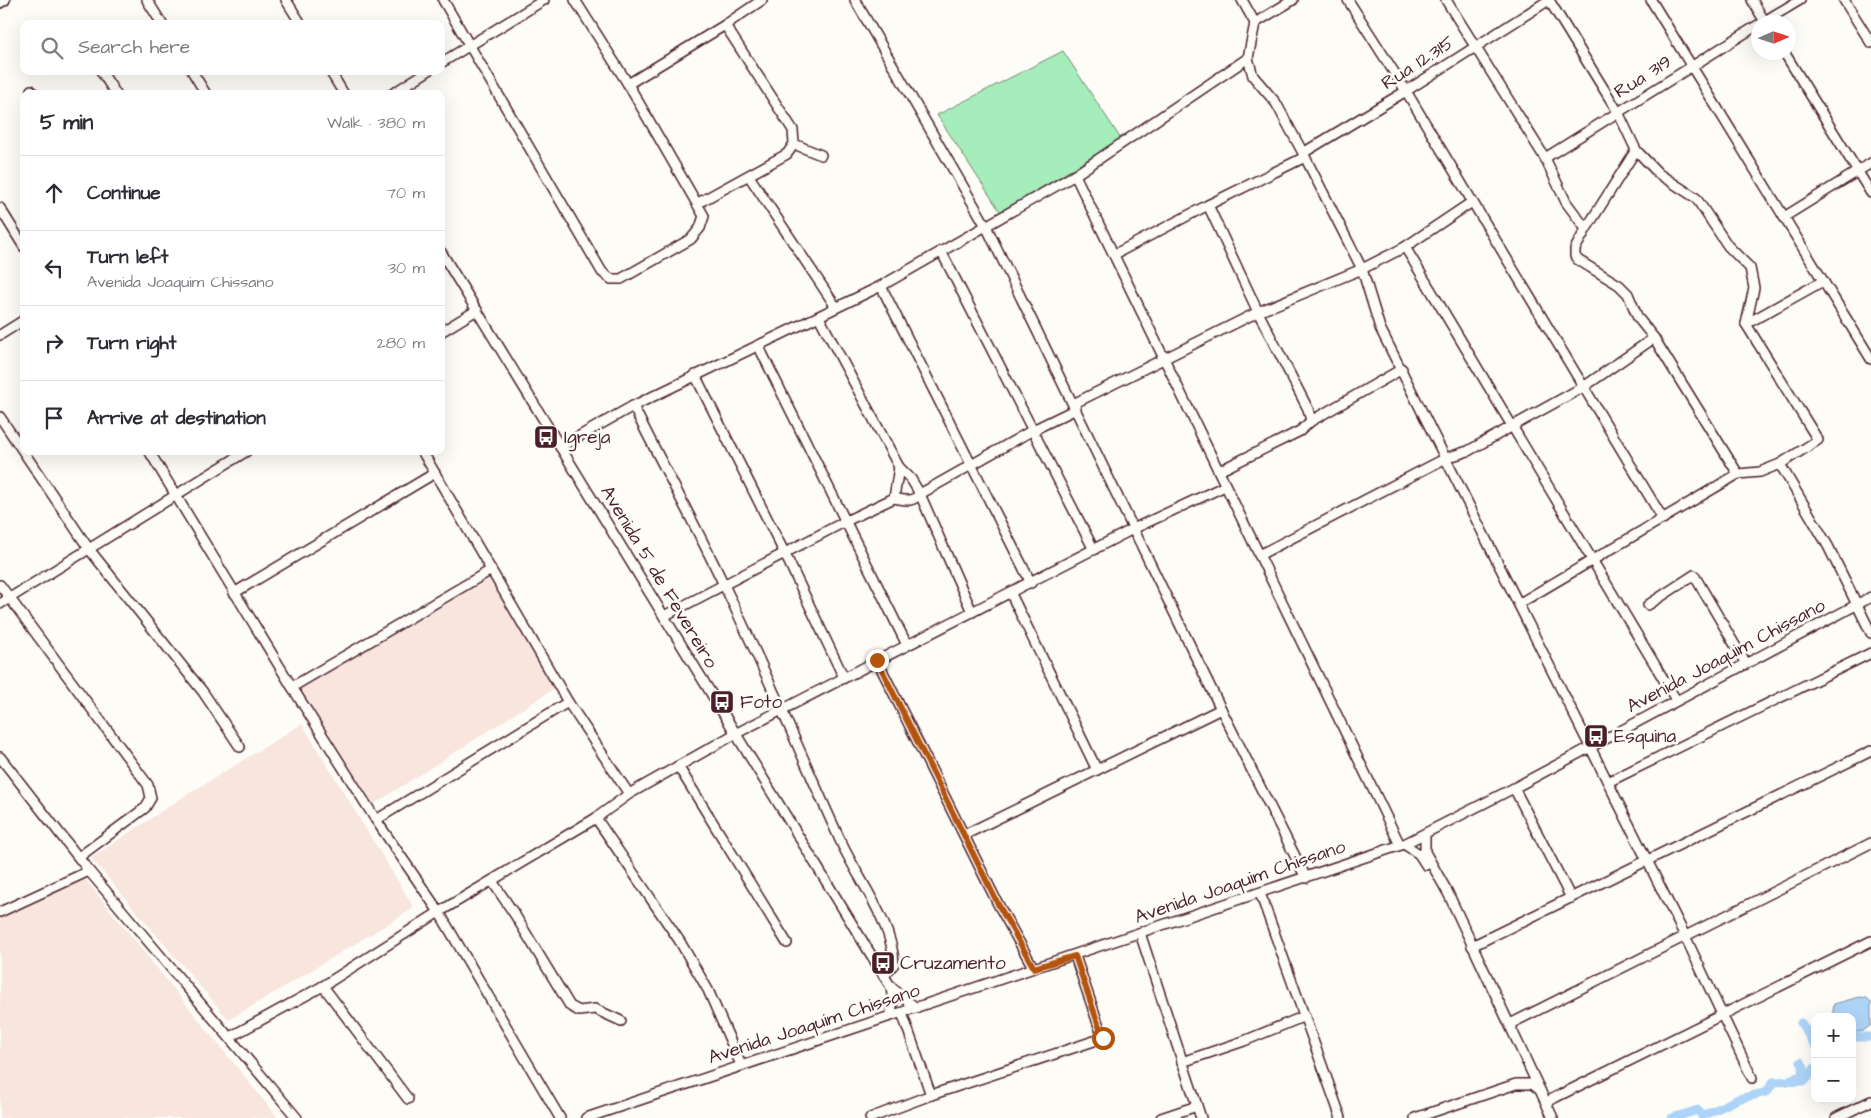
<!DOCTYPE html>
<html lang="en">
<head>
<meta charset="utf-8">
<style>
	body { margin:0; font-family:"Architects Daughter",sans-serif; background:#f2f2f3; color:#2b2b33 }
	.controls { position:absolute; right:15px; bottom:15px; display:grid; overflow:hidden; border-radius:10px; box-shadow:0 5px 20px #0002 }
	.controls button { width:45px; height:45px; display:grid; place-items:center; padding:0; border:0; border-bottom:1px solid #e1e1e2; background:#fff; color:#2b2b33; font:25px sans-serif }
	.compass { position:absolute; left:1751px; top:15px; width:45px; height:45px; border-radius:50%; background:#fff; box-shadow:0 5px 20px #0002; rotate:87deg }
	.stop { position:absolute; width:15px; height:15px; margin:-11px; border:4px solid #b45309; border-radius:50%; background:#fff }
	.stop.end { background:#b45309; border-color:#fff; box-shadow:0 1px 5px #0008 }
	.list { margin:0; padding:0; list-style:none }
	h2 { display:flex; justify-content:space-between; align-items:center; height:65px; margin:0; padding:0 20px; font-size:21px }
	h2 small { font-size:16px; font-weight:400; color:#7c7c81 }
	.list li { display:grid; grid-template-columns:32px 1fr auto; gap:15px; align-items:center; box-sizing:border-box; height:75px; padding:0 20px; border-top:1px solid #e1e1e2 }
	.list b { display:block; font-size:19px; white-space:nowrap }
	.list p { margin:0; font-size:16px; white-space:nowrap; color:#7c7c81 }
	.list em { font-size:16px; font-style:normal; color:#7c7c81 }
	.icon { flex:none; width:28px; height:28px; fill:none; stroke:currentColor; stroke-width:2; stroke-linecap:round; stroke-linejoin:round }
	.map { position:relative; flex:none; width:1871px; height:1118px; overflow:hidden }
	.search { position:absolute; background:#fff; box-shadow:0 5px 20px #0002; left:20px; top:20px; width:425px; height:55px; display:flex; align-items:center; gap:12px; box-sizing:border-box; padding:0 18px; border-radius:10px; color:#7c7c81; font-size:19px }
	.panel { position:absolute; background:#fff; box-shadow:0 5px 20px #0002; left:20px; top:90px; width:425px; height:365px; border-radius:10px }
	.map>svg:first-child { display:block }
	.built { fill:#f7e5de }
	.green { fill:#a5edba; stroke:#788672 }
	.water { fill:#add4f7; stroke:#858ca5 }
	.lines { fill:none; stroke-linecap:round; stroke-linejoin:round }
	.canal { stroke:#add4f7; stroke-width:9 }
	.minor-casing { stroke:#4a1f2b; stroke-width:12 }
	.minor { stroke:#fdfcf7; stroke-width:9 }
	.route { stroke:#b45309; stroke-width:6 }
	.labels { text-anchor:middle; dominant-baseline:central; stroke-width:5; stroke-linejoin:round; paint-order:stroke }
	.street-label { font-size:19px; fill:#4a1f2b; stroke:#fdfcf7 }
	.poi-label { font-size:19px; fill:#4a1f2b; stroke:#fdfcf7; text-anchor:start }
</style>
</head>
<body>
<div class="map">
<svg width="1871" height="1118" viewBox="0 0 1871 1118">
	<rect width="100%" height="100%" fill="#fdfcf7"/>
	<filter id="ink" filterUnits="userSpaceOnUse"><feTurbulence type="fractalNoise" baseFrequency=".02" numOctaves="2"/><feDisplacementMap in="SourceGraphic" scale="10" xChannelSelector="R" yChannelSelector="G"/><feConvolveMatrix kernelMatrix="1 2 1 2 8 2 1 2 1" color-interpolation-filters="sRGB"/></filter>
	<g filter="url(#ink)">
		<g class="built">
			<path d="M492,577l63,111 -181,116 -76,-114z"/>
			<path d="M302,724l112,184 -185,112 -138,-162 91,-60z"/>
			<path d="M84,878l194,240h-278v-203z"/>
		</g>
		<path class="green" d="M1063,51l58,88 -120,74 -64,-98z"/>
		<path class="water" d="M1859,997l8,1 4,4v23l-8,6 -7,1 -4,-3v-12h-20l2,-13z"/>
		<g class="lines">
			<g class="canal">
				<path d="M1801,1023l14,22"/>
				<path d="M1852,1037h19"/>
				<path d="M1791,1079l10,-3 3,-9 -3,-5"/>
				<path d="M1672,1118l26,-8 4,6 36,-17 29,-7 6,-10 32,-1 10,-13"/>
			</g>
			<defs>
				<g id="minor">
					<path d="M147,0l15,24"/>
					<path d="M286,0l15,24"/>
					<path d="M443,0l159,272 9,7h10l70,-40 9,-11 4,-12 -76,-132 -53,-84"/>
					<path d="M855,0l131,226 235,483 85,169"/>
					<path d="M1242,0l13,23 -7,35 5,18 23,27 27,50 59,116 18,59 305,608 67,142"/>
					<path d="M1348,0l58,91 257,428"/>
					<path d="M1446,0l99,158 21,44 20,27 -11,20v7l3,4 41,25 9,9 10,24 16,20 84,136"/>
					<path d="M1549,0l69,112 18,38 23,24 37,24 32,48 22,22 4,20 -8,36 72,116 -38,24"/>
					<path d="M1651,0l220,359"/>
					<path d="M1752,0l13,22"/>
					<path d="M1844,0l27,43"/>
					<path d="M0,3l5,-3"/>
					<path d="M1763,22l37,-22"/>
					<path d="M1255,23l38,-23"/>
					<path d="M1784,52l87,141"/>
					<path d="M441,63l103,-63"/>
					<path d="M101,71l15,23"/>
					<path d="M192,71l14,23"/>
					<path d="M330,71l14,23"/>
					<path d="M628,84l97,-59 37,-25"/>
					<path d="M31,90l3,4"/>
					<path d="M392,94l36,-23"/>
					<path d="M794,144l27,11"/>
					<path d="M1303,153l103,-62 143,-91"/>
					<path d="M1545,158l213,-133"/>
					<path d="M1075,175l325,670"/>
					<path d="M749,176l87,131"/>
					<path d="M698,203l89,-49 7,-10 -1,-14 -68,-105"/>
					<path d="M1208,205l50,107 50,97 3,12"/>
					<path d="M0,208l24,39"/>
					<path d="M1784,217l87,-54"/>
					<path d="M1586,229l50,-79"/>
					<path d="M1405,247l271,453"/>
					<path d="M941,251l153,299"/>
					<path d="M441,252l443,724 7,11 25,21"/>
					<path d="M1115,254l93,-49 97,-48"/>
					<path d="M881,286l150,297"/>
					<path d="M819,317l80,150 12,12 9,15 52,118"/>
					<path d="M1746,324l77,-43"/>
					<path d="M441,332l36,-22"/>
					<path d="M0,335l24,-15"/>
					<path d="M758,345l149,300"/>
					<path d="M695,375l90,179 59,124"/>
					<path d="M1073,404l185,-92 104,-43 43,-22 67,-45"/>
					<path d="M633,406c30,60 62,118 91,179 41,84 77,170 116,255 17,38 53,83 54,124l-10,12"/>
					<path d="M0,417l89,132 114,143 37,55"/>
					<path d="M560,447l73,-41 248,-120 194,-111 173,-117"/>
					<path d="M149,451l143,236 84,133 63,92 121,206"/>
					<path d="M422,451l146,251 61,92"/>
					<path d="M1219,471l81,-40 11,-10 91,-52"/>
					<path d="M894,498c11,2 18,5 26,-4l113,-64 43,-21"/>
					<path d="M1259,555l187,-97 22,-7 117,-65 69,-48"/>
					<path d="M0,585l148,200 3,13 -6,10 -66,49"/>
					<path d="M234,593l201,-120"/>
					<path d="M1011,594l86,176"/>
					<path d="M1520,603l218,-129 22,-2 20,-8 48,82 43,87"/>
					<path d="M0,604l247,-153"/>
					<path d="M1648,605l46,-30 52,89"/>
					<path d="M664,616l182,-95 48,-23 5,-31"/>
					<path d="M877,660l121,244 35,63"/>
					<path d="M292,687l199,-117"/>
					<path d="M0,757l89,114 208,247"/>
					<path d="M678,766l109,177"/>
					<path d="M1608,782l263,-129"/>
					<path d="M1514,788l57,110"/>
					<path d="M596,818l83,122 29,50 33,75"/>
					<path d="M376,820l192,-118"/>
					<path d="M1425,834v18l23,41 105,225"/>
					<path d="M964,835l257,-126"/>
					<path d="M1404,844l15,10 7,11"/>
					<path d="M492,881l23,34 55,91 9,5 16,-2 26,12"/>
					<path d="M1260,893l81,225"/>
					<path d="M0,912l89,-41"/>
					<path d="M1140,933l61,185"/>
					<path d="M1472,946l399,-195"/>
					<path d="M323,986l85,113"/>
					<path d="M902,1013l29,82"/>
					<path d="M890,1016l3,-14 -2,-15"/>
					<path d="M1510,1024l361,-181"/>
					<path d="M230,1037l93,-51 116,-74 157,-94 33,-24 106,-60 398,-205 92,-43"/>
					<path d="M1182,1062l62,-21 61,-25"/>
					<path d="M1546,1102l325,-161"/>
					<path d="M586,1118l818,-274 110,-56 357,-191"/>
					<path d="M870,1118l61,-23 172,-57 -28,-82"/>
					<path d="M1161,1118l36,-12"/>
					<path d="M1415,1118l101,-34h16l8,6"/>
					<path d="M1836,1118l35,-17"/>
				</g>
			</defs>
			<use href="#minor" class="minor-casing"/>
			<use href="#minor" class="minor"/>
		</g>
	</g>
	<g class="lines" filter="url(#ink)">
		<path class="route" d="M877,660l121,244 36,64 41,-12 28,82"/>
	</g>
	<defs>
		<symbol id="bus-square" viewBox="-11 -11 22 22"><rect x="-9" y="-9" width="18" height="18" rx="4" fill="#4a1f2b" stroke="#fdfcf7"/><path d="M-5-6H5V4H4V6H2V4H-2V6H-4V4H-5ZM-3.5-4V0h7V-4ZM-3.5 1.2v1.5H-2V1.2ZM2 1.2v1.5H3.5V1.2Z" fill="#fff"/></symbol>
	</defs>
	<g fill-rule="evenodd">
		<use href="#bus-square" x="532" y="423" width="28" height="28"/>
		<use href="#bus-square" x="708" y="688" width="28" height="28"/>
		<use href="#bus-square" x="1582" y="722" width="28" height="28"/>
		<use href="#bus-square" x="869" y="949" width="28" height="28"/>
	</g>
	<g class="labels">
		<g class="street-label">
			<text transform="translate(1418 63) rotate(-33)">Rua 12.315</text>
			<text transform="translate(1643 77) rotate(-32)">Rua 319</text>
			<text transform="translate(659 577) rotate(59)">Avenida 5 de Fevereiro</text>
			<text transform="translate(1726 656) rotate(-28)">Avenida Joaquim Chissano</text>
			<text transform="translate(1240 882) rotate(-19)">Avenida Joaquim Chissano</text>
			<text transform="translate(814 1024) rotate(-18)">Avenida Joaquim Chissano</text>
		</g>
		<g class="poi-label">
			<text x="564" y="437">Igreja</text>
			<text x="740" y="702">Foto</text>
			<text x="1614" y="736">Esquina</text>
			<text x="900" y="963">Cruzamento</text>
		</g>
	</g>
</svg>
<div class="controls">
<button>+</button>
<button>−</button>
</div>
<svg class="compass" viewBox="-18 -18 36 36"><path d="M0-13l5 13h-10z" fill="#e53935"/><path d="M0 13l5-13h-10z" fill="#7c7c81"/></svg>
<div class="stop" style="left:1103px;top:1038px"></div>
<div class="stop end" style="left:877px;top:660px"></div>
<div class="search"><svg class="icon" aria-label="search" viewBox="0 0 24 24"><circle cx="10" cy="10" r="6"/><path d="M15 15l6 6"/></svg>Search here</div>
<section class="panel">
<h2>5 min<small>Walk · 380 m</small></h2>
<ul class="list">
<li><svg class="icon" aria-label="ahead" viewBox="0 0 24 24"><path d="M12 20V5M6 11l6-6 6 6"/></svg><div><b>Continue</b></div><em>70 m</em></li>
<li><svg class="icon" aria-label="left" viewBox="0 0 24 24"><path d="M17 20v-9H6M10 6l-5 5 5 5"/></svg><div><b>Turn left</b><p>Avenida Joaquim Chissano</p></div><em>30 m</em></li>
<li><svg class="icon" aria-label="right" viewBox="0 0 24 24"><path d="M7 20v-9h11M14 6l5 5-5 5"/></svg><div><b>Turn right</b></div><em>280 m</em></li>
<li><svg class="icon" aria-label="arrive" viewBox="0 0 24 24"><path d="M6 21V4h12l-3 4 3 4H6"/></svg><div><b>Arrive at destination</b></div></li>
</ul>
</section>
</div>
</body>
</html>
